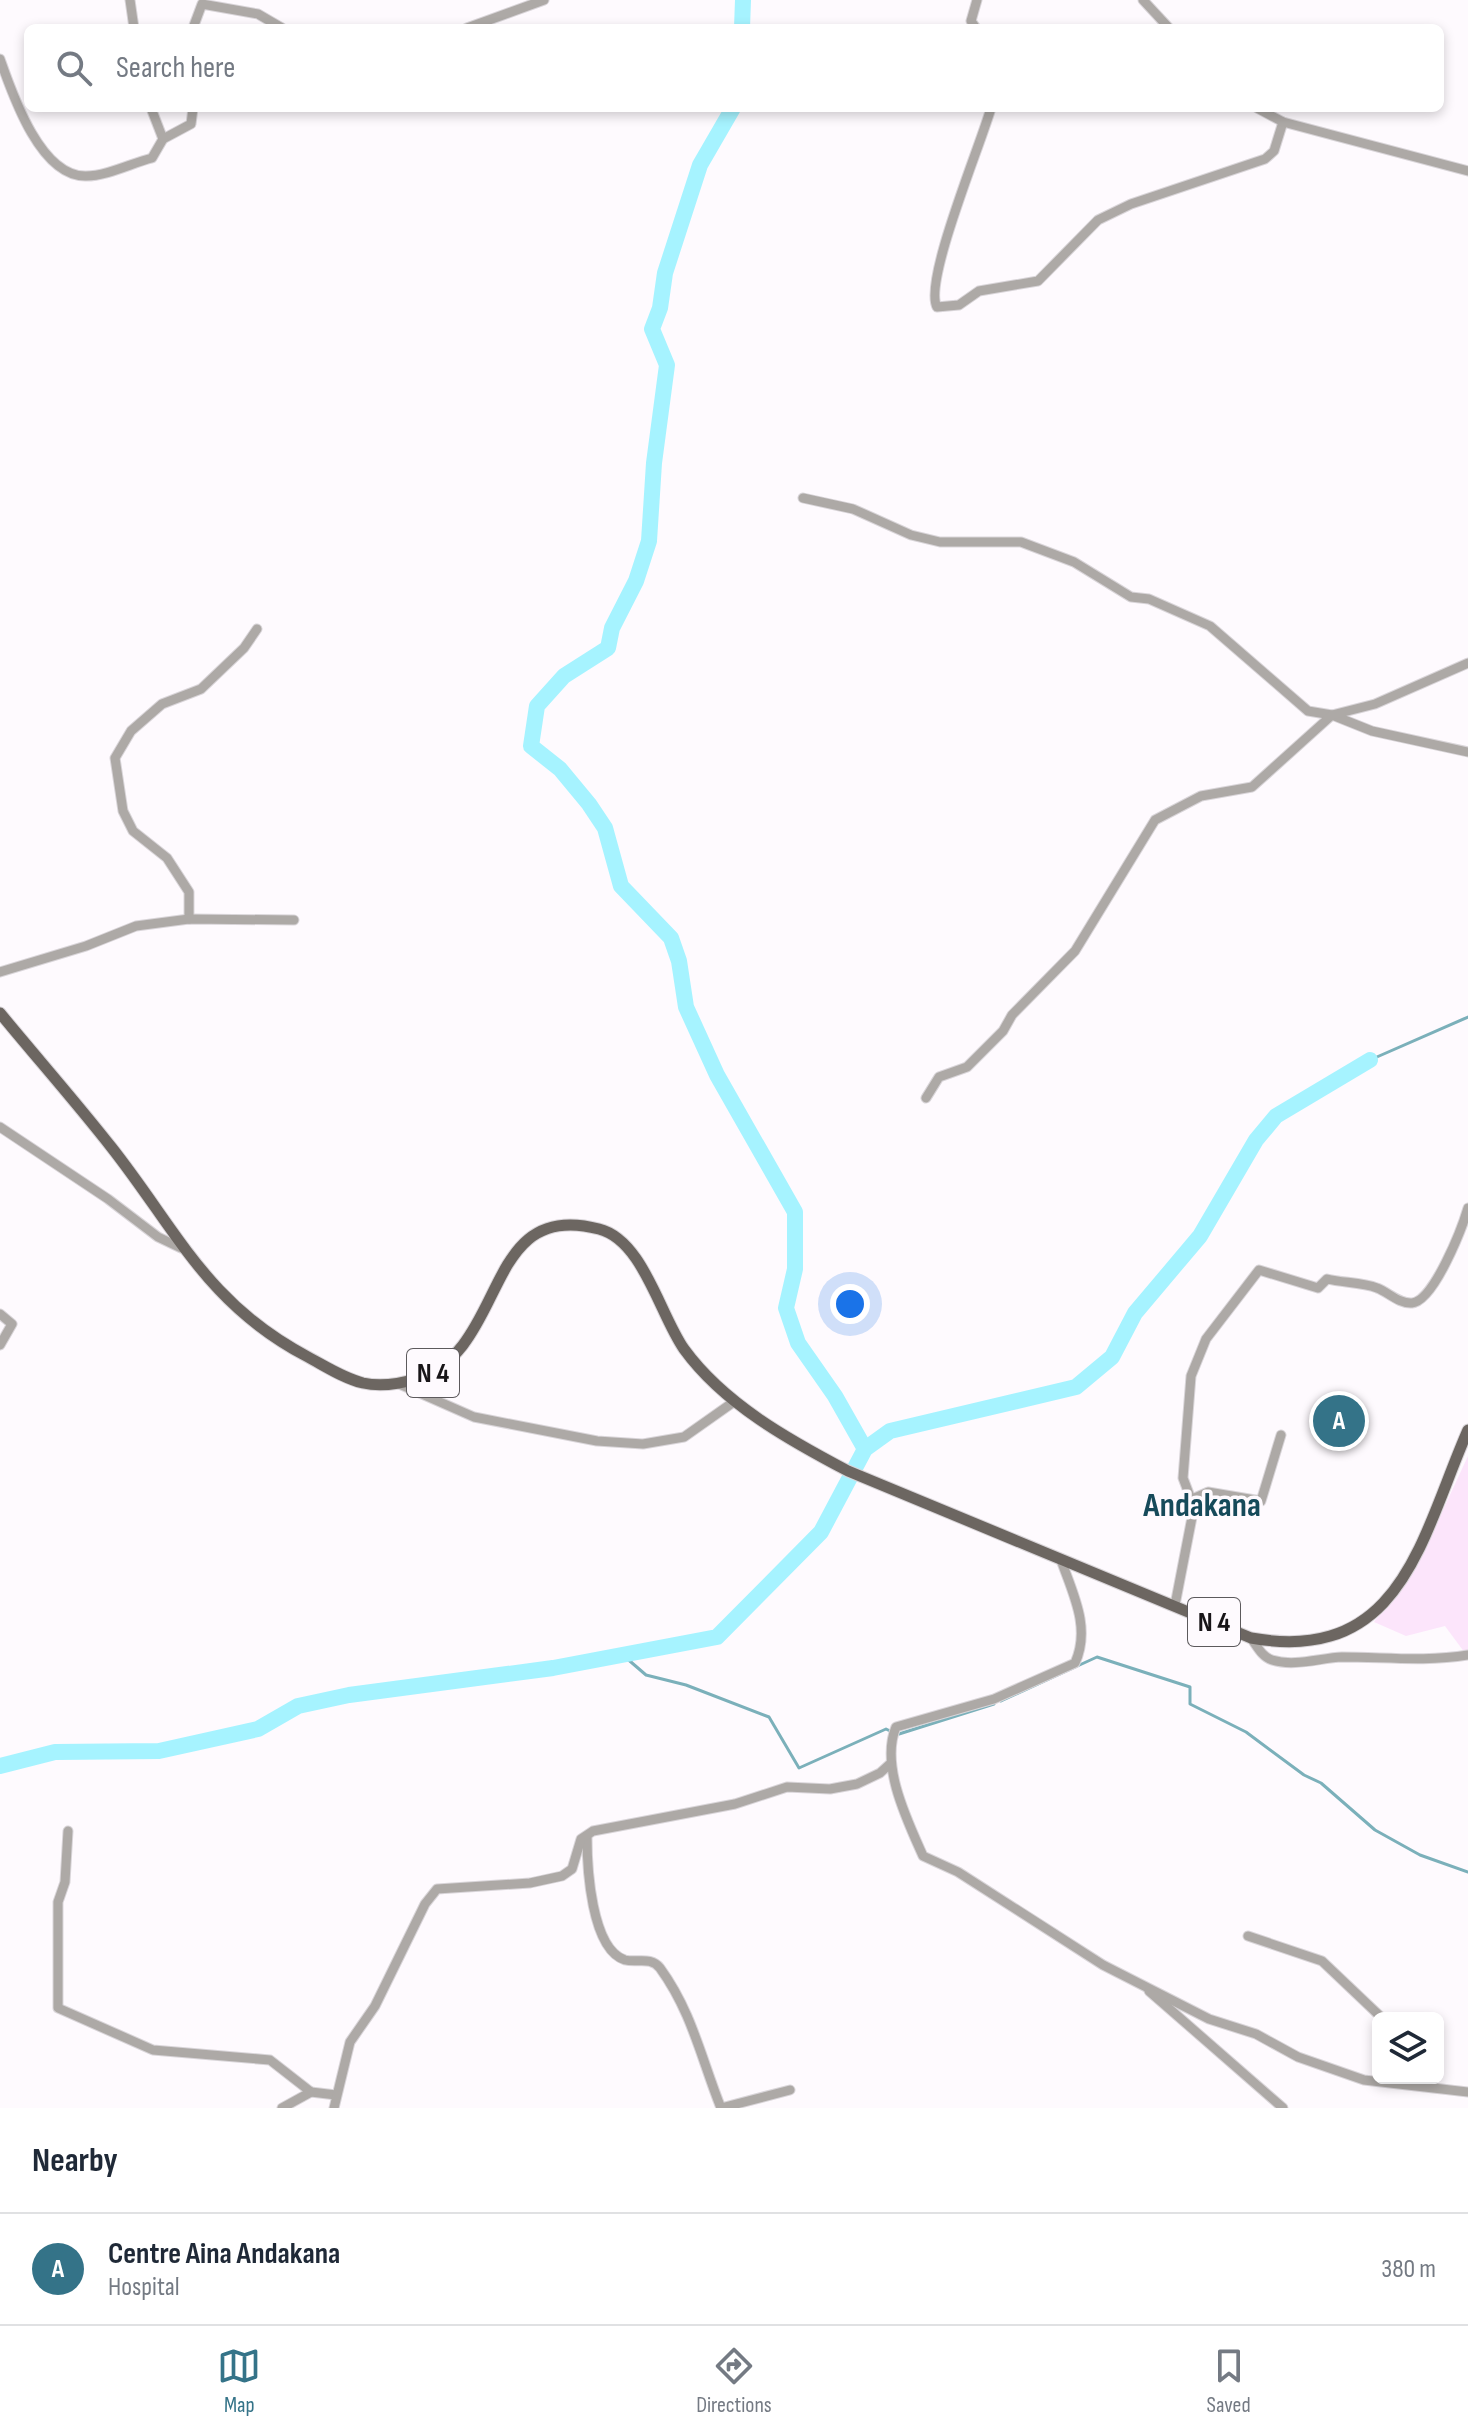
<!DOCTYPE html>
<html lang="en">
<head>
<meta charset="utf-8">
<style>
	body { margin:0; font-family:"Sofia Sans Condensed",sans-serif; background:#f2f2f3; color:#1f2937 }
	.controls { position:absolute; right:24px; bottom:24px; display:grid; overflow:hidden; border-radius:12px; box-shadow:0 4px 12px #0003 }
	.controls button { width:72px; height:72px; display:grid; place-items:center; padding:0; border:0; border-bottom:2px solid #e0e1e3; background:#fff; color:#1f2937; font:40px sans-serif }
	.you { position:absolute; left:850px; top:1304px; width:28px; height:28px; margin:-20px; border:6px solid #fff; border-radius:50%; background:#1a73e8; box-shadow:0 0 0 12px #1a73e833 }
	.badge { display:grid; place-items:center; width:52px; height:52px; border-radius:50%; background:#347388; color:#fff; font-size:26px; font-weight:700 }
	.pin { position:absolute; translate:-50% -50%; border:4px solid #fff; box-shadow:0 2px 8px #0006 }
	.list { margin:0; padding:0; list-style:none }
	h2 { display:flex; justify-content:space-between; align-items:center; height:104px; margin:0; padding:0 32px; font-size:34px }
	h2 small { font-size:26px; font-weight:400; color:#747a83 }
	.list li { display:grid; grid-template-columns:52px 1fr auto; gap:24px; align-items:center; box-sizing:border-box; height:112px; padding:0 32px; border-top:2px solid #e0e1e3 }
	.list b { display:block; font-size:30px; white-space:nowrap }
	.list p { margin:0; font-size:26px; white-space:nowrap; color:#747a83 }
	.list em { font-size:26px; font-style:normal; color:#747a83 }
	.icon { flex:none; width:44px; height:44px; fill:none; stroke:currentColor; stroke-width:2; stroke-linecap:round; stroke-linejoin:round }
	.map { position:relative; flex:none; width:1468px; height:2108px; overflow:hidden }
	.search { position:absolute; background:#fff; box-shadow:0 4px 12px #0003; left:24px; right:24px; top:24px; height:88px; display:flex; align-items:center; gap:20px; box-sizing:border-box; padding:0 28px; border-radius:12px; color:#747a83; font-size:30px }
	.sheet { height:216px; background:#fff }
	nav { display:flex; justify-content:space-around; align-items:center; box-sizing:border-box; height:112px; border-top:2px solid #e0e1e3; background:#fff; font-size:22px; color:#747a83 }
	nav a { display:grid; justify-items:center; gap:4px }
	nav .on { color:#347388 }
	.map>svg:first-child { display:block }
	.green { fill:#fce5fb }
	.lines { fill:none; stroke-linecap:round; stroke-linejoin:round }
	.stream { stroke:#7bb0ba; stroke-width:3 }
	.river { stroke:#a6f3ff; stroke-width:16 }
	.minor-casing { stroke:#d9d5d9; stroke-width:11 }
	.major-casing { stroke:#d9d5d9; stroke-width:13 }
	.minor { stroke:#ada9a6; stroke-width:9 }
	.major { stroke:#6c6661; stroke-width:11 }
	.labels { text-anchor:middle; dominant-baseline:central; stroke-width:7; stroke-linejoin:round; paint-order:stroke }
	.shield { fill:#fefafe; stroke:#5d5a5d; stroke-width:2 }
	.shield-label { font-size:28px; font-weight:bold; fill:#181518 }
	.quarter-label { font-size:34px; font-weight:bold; fill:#164a5a; stroke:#fefafe }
</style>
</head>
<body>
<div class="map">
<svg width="1468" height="2108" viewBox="0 0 1468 2108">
	<rect width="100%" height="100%" fill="#fefafe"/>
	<path class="green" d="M1468,1456v196l-3,1 -20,-27 -39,10 -32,-14 43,-56z"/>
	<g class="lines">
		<g class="stream">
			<path d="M1370,1060l98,-43"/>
			<path d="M624,1656l22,19 40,10 83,32 30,51 87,-39 6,3"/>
			<path d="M1001,1701l96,-44 93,30v17l56,28 58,43 17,8 54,47 45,25 48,17"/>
			<path d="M899,1734l95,-30"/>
		</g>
		<g class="river">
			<path d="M742,28l1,-28"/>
			<path d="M733,108l-33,57 -35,108 -5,35 -8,21 15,36 -13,98 -5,78 -13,40 -24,47 -4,20 -44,28 -27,30 -6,40 29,23 29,35 16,24 16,58 50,52 8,23 7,46 31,68 78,137v57l-9,39 12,35 37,53 30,53"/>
			<path d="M0,1766l55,-14 104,-1 99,-22 40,-23 51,-11 204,-27 164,-31 104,-105 44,-83 25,-18 186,-44 36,-30 23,-44 65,-77 56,-96 20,-24 94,-56"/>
		</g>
		<defs>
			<g id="minor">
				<path d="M130,0l4,28"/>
				<path d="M1143,0l26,28"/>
				<path d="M193,28l9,-24 56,10 24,14"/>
				<path d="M467,28l77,-28"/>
				<path d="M976,28l-5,-7 6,-21"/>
				<path d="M0,59c12,34 40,118 86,117 21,0 46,-13 66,-18l11,-19 28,-15 2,-16"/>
				<path d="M151,108l12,31"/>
				<path d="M991,108c-10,36 -68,174 -54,199l22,-2 20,-14 59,-10 60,-61 33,-16 134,-45 9,-8 9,-29"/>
				<path d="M1257,108l26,14 185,49"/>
				<path d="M803,498l50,11 58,26 29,7h81l53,20 57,35 18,2 61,27 98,85 24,4 40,16 96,21"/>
				<path d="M189,919v-27l-22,-34 -34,-27 -10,-20 -8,-53 16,-27 31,-27 39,-15 43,-41 13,-19"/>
				<path d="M0,972l86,-26 50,-20 53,-7 105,1"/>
				<path d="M926,1098l13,-21 28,-10 36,-36 9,-16 63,-64 80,-131 46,-24 51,-9 80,-72 43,-11 93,-41"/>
				<path d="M0,1127l108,72 50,38 23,11"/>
				<path d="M0,1314l12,10 -12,21"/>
				<path d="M399,1384l75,33 123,24 46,3 41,-7 51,-36"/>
				<path d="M1192,1499l16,-7 53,9 20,-66"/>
				<path d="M1061,1560c12,34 30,68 14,103l-81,36 -98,28c-16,38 11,93 27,129l35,16 145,93 106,54 47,15 42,23 66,23 104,12"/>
				<path d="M1175,1605l19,-98 -11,-29 8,-102 15,-37 53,-69 59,18 9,-9c16,4 35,3 50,9 11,4 22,16 35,15 22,-2 50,-75 56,-95"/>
				<path d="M1251,1638c6,8 11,19 21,22 22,7 48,-2 70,-3 43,0 83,5 126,-2"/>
				<path d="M68,1831l-3,51 -7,20v106l95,42 117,10 41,32"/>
				<path d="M587,1836c0,31 4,113 38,124 12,3 26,-4 35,8 32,44 41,90 61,140"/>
				<path d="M1248,1936l74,25 60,57"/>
				<path d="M1149,1991l134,117"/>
				<path d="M282,2108l29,-16 25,3"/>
				<path d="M334,2108l16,-66 25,-36 50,-102 12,-15 93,-6 32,-7 10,-7 9,-30 12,-8 142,-27 52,-17 43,2 27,-5 23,-11 11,-10"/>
				<path d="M721,2108l69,-18"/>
			</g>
			<path id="major" d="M0,1013c37,45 76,89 112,135 66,84 95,156 196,209 17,9 35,21 55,26 18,4 36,1 53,-4 94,-30 65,-181 183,-150 44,11 61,86 85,120 40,55 105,91 164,122l403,167c151,27 170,-101 217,-208"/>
		</defs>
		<use href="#minor" class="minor-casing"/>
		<use href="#major" class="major-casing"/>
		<use href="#minor" class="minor"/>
		<use href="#major" class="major"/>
	</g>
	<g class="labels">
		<g class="shield">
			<rect x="407" y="1349" width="52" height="48" rx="6"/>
			<rect x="1188" y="1598" width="52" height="48" rx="6"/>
		</g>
		<g class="shield-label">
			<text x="433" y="1373">N 4</text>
			<text x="1214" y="1622">N 4</text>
		</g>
		<g class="quarter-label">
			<text x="1202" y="1505">Andakana</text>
		</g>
	</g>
</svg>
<div class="controls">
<button><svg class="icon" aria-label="layers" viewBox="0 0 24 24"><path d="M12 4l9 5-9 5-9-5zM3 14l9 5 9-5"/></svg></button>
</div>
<div class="you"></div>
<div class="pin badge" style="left:1339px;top:1421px">A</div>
<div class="search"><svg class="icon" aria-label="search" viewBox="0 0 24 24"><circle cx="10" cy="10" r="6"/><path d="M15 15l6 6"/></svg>Search here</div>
</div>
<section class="sheet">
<h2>Nearby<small></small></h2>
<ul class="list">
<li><span class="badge">A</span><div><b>Centre Aina Andakana</b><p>Hospital</p></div><em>380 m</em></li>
</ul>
</section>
<nav>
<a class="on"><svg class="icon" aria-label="map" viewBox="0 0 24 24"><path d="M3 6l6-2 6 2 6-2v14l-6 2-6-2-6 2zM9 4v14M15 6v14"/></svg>Map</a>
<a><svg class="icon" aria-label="directions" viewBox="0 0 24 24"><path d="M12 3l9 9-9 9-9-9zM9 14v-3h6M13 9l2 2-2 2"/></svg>Directions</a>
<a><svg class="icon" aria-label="saved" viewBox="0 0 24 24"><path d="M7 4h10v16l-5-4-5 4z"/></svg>Saved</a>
</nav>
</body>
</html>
